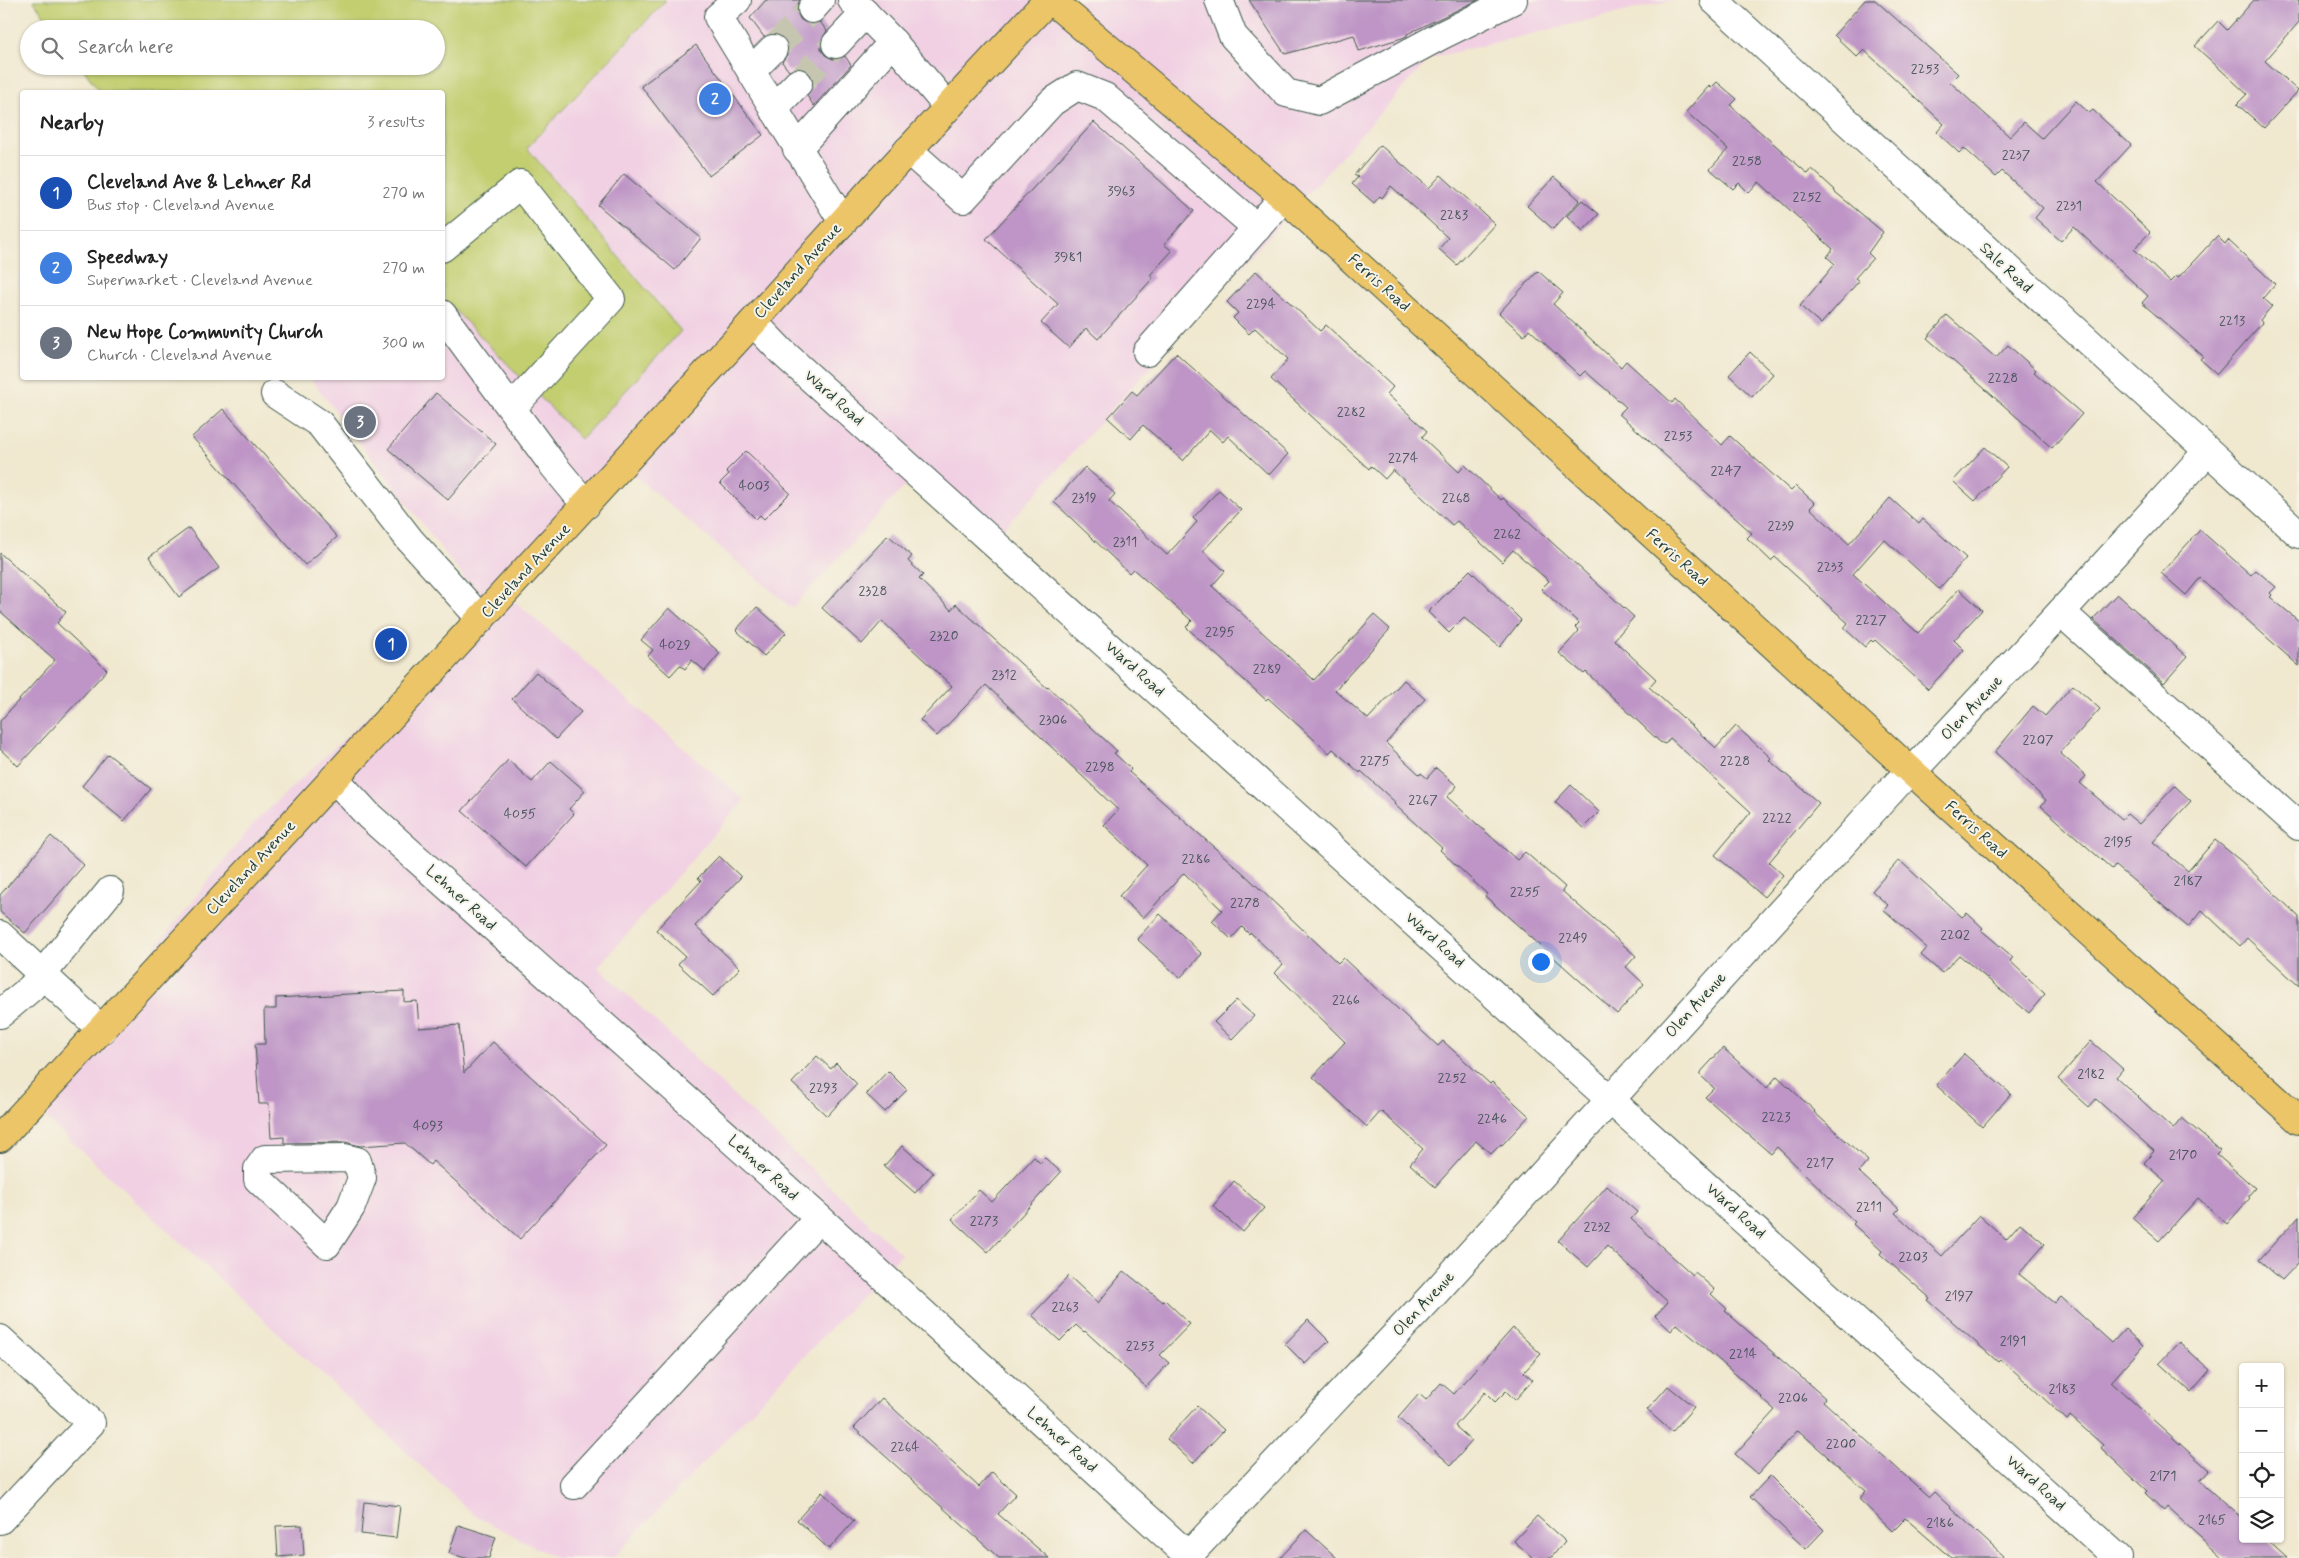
<!DOCTYPE html>
<html lang="en">
<head>
<meta charset="utf-8">
<style>
	body { margin:0; font-family:Mynerve,sans-serif; background:#f6f6f6; color:#222 }
	.controls { position:absolute; right:15px; bottom:15px; display:grid; overflow:hidden; border-radius:5px; box-shadow:0 1px 4px #0004 }
	.controls button { width:45px; height:45px; display:grid; place-items:center; padding:0; border:0; border-bottom:1px solid #e0e0e0; background:#fff; color:#222; font:25px sans-serif }
	.you { position:absolute; left:1540px; top:961px; width:18px; height:18px; margin:-12px; border:4px solid #fff; border-radius:50%; background:#1a73e8; box-shadow:0 0 0 8px #1a73e833 }
	.badge { display:grid; place-items:center; width:32px; height:32px; border-radius:50%; background:#1f6fb2; color:#fff; font-size:16px; font-weight:700 }
	.pin { position:absolute; translate:-50% -50%; border:2px solid #fff; box-shadow:0 1px 5px #0006 }
	.list { margin:0; padding:0; list-style:none }
	h2 { display:flex; justify-content:space-between; align-items:center; height:65px; margin:0; padding:0 20px; font-size:21px }
	h2 small { font-size:16px; font-weight:400; color:#767676 }
	.list li { display:grid; grid-template-columns:32px 1fr auto; gap:15px; align-items:center; box-sizing:border-box; height:75px; padding:0 20px; border-top:1px solid #e0e0e0 }
	.list b { display:block; font-size:19px; white-space:nowrap }
	.list p { margin:0; font-size:16px; white-space:nowrap; color:#767676 }
	.list em { font-size:16px; font-style:normal; color:#767676 }
	.icon { flex:none; width:28px; height:28px; fill:none; stroke:currentColor; stroke-width:2; stroke-linecap:round; stroke-linejoin:round }
	.map { position:relative; flex:none; width:2299px; height:1558px; overflow:hidden }
	.search { position:absolute; background:#fff; box-shadow:0 1px 4px #0004; left:20px; top:20px; width:425px; height:55px; display:flex; align-items:center; gap:12px; box-sizing:border-box; padding:0 18px; border-radius:28px; color:#767676; font-size:19px }
	.panel { position:absolute; background:#fff; box-shadow:0 1px 4px #0004; left:20px; top:90px; width:425px; height:290px; border-radius:5px }
	.map>svg:first-child { display:block }
	.built { fill:#f1d0e3 }
	.green { fill:#c2ce70; stroke:#708652 }
	.building { fill:#be95c6 }
	.lines { fill:none; stroke-linecap:round; stroke-linejoin:round }
	.minor-tunnel { stroke:#c6c6b0; stroke-width:28; stroke-dasharray:28 14; stroke-linecap:butt }
	.minor-casing { stroke:#3e574b; stroke-width:30 }
	.major-casing { stroke:#3e574b; stroke-width:30 }
	.minor { stroke:#fff; stroke-width:28 }
	.major { stroke:#ecc569; stroke-width:28 }
	.labels { text-anchor:middle; dominant-baseline:central; stroke-width:4; stroke-linejoin:round; paint-order:stroke }
	.number-label { font-size:14px; fill:#475358 }
	.street-label { font-size:16px; fill:#1f3d34; stroke:#f7f3e8 }
</style>
</head>
<body>
<div class="map">
<svg width="2299" height="1558" viewBox="0 0 2299 1558">
	<rect width="100%" height="100%" fill="#f7f3e8"/>
	<filter id="ink" filterUnits="userSpaceOnUse"><feTurbulence type="fractalNoise" baseFrequency=".02" numOctaves="2"/><feDisplacementMap in="SourceGraphic" scale="10" xChannelSelector="R" yChannelSelector="G"/><feConvolveMatrix kernelMatrix="1 2 1 2 8 2 1 2 1" color-interpolation-filters="sRGB"/></filter>
	<filter id="wash" filterUnits="userSpaceOnUse"><feTurbulence type="fractalNoise" baseFrequency=".0096" numOctaves="4" result="noise"/><feDisplacementMap in="SourceGraphic" scale="20" xChannelSelector="R" yChannelSelector="G"/><feGaussianBlur stdDeviation="1.12" result="paint"/><feColorMatrix in="noise" values="0 0 0 0 0 0 0 0 0 0 0 0 0 0 0 0 0 1.4 0 .05"/><feComposite in="paint" operator="in"/></filter>
	<g filter="url(#wash)">
		<rect width="100%" height="100%" fill="#f0e8cf"/>
		<path class="built" d="M666,0h1007l-243,58 -440,486 -76,-68 -122,132 -177,-149 -111,133 240,208 -146,167 303,287 -288,304h-57l-82,-43 -443,-411 224,-282 231,-216 -176,-228h132l1,-80 138,140 100,-108 -154,-182z"/>
		<path class="green" d="M33,0h633l-139,148 154,183 -100,108 -138,-141 -1,-206h-342l-19,-26h355v-37h-382z"/>
		<g id="blocks">
			<g class="building">
				<path d="M766,0h34l-3,6v7l4,7 8,4 11,-2 7,9 -6,10v8l4,6 8,4 12,-3 6,9 -37,41 -7,-10 6,-10v-7l-4,-7 -8,-4 -12,3 -7,-9 6,-9v-8l-4,-7 -7,-4 -13,3 -14,-19z"/>
				<path d="M1249,0h229l-71,34v2l-5,2 -43,13 -5,-16 -69,19z"/>
				<path d="M1865,0h10l83,74 -8,8 60,55 14,-15 18,16 34,-37 13,12 4,-3 38,35 -34,37 53,50 -16,17 36,33 6,-6 2,2 39,-42 8,8 3,-4 47,44 -12,14 9,8 -12,14 2,3 -45,51 -17,-15 3,-3 -61,-53 6,-7 -74,-69 -13,14 -26,-23 8,-10 -41,-37 -6,6 -32,-29 -5,5 -22,-21 7,-8 -80,-74 -7,7 -23,-22z"/>
				<path d="M2254,0h45v22l-34,39 33,30 -34,37 -27,-24 10,-10 -52,-48 23,-25 9,9z"/>
				<path d="M696,45l67,90 -54,41 -68,-90z"/>
				<path d="M1717,82l20,17 -6,6 1,2 76,67 4,-5 23,21 -1,1 49,41 -15,21 5,5 -18,20 4,3 -38,43 -21,-18 35,-42 -8,-7 6,-8 -74,-67 -10,11 -10,-10 -6,6 -23,-20 18,-20 -42,-37 23,-26 2,2z"/>
				<path d="M1094,122l100,89 -30,33 8,7 -22,24 3,3 -55,61 -12,-11 -17,20 -28,-25 17,-19 -72,-65z"/>
				<path d="M1380,145l49,43 12,-13 54,49 -38,41 -18,-16 9,-11 -57,-52 -9,12 -2,-2 -6,7 -22,-19 6,-7 -4,-2z"/>
				<path d="M624,174l77,64 -26,32 -77,-65z"/>
				<path d="M1554,177l26,23 -27,29 -26,-23z"/>
				<path d="M1582,200l17,14 -16,17 -16,-15z"/>
				<path d="M1256,271l64,60 6,-6 67,62 -6,7 40,37 -5,6 37,35 6,-7 36,35 2,-2 131,119 -20,23 42,39 -7,8 67,61 20,-22 35,32 -2,2 50,43 -50,59 14,13 -19,22 -49,-42 36,-43 -81,-74 -5,6 -5,-2 -74,-70 -2,2 -25,-21 20,-22 -4,-4 4,-4 -38,-34 8,-8 -36,-31 -11,12 -45,-41 -5,4 -59,-55 -8,9 -14,-13 -2,3 -98,-90 17,-20 -33,-31 -6,6 -16,-16 5,-5 -11,-11z"/>
				<path d="M1538,271l25,22 -10,11 68,63 5,-6 46,42 3,-4 47,46 8,-9 61,55 5,-5 19,17 -5,5 39,36 41,-46 29,26 4,-5 43,39 -27,31 -55,-50 -31,35 65,59 41,-44 23,21 -28,30 10,10 -36,39 -53,-49 -2,2 -2,-2 -6,7 -21,-19 4,-5 -73,-66 -4,4 -24,-23 5,-5 -133,-119 7,-7 -41,-36 -5,5 -51,-47 -5,7 -25,-23z"/>
				<path d="M1947,315l49,43 12,-13 28,25 -2,2 48,42 -30,34 -125,-110z"/>
				<path d="M1750,352l23,22 -21,23 -23,-22z"/>
				<path d="M1176,353l112,101 -19,21 -41,-39 -5,6 -13,-12 -27,31 -40,-36 -12,14 -23,-21 24,-27 5,4z"/>
				<path d="M436,393l60,51 -48,56 -60,-51z"/>
				<path d="M223,409l114,128 -32,28 -113,-128z"/>
				<path d="M1985,447l22,20 -32,34 -22,-20z"/>
				<path d="M746,451l44,42 -26,26 -4,-4 -4,4 -36,-36 9,-9 -3,-3z"/>
				<path d="M1085,467l30,27 -6,7 58,54 30,-33 -4,-4 26,-28 22,20 -38,41 22,20 -13,15 102,94 60,-65 16,14 -55,61 33,29 36,-39 21,19 -39,44 34,32 1,-2 6,5 9,-10 21,18 -10,11 70,63 8,-8 40,35 -3,4 74,65 -10,11 18,17 -27,30 -132,-118 2,-2 -47,-44 2,-2 -48,-44 1,-2 -34,-31 -1,2 -27,-24 -4,4 -61,-55 -2,2 -80,-73 6,-6 -59,-52 -4,4 -75,-71z"/>
				<path d="M189,528l30,40 -40,29 -30,-40z"/>
				<path d="M2200,530l51,45 5,-5 20,17 -6,6 2,2 -2,2 29,24v45l-99,-88 -14,17 -25,-22z"/>
				<path d="M888,535l24,21 -4,5 15,14 -4,4 32,31 5,-6 91,84 1,-1 69,64 -3,2 17,16 -2,3 113,100 96,91 5,-5 95,88 5,-5 47,43 2,-2 37,34 -27,29 -1,-1 -10,10 -15,-13 -41,46 -25,-23 13,-15 -42,-38 -14,16 -54,-50 32,-35 -70,-69 8,-9 -33,-32 -1,2 -7,-7 -11,12 -19,-18 10,-11 -38,-37 -41,45 -24,-22 28,-31 -43,-40 14,-15 -132,-125 -49,51 -17,-16 32,-34 -70,-65 -20,23 -40,-36z"/>
				<path d="M0,553l66,59 -9,11 50,47 -89,96 -18,-17v-28l55,-61 -55,-49z"/>
				<path d="M1470,570l51,50 -21,27 -36,-29 -15,15 -21,-21z"/>
				<path d="M2117,594l70,63 -23,26 -71,-64z"/>
				<path d="M757,607l29,26 -22,23 -28,-26z"/>
				<path d="M669,608l51,45 -15,18 -13,-11 -7,9 -5,-4 -10,11 -22,-20 5,-6 -12,-10z"/>
				<path d="M536,672l45,40 -25,27 -44,-40z"/>
				<path d="M2073,685l27,24 -40,44 26,23 -6,7 42,36 5,-5 12,10 36,-38 16,15 -38,41 35,29 27,-31 27,22 57,55v69l-52,-48 -7,8 -38,-36 -14,17 -73,-62 -3,4 -71,-63 5,-6 -51,-48 38,-46 12,10z"/>
				<path d="M108,754l43,35 -27,32 -42,-35z"/>
				<path d="M508,760l24,22 19,-21 34,30 -16,18 5,5 -48,53 -64,-56z"/>
				<path d="M1571,785l28,27 -16,16 -28,-26z"/>
				<path d="M51,836l33,29 -59,68 -25,-21v-17z"/>
				<path d="M719,856l22,21 -46,49 45,42 -27,28 -35,-32 7,-8 -29,-26 45,-49 -3,-3z"/>
				<path d="M1899,860l63,57 5,-4 16,15 -2,2 32,27 -3,4 35,33 -16,19 -70,-58 -17,18 -21,-18 6,-7 -43,-38 4,-5 -16,-14z"/>
				<path d="M1160,914l42,40 -22,24 -43,-39z"/>
				<path d="M404,991v11l13,-1 2,27 40,-3 5,48 29,-31 113,103 -86,94 -87,-78 -3,4 -25,-22 -45,3 -15,-4 -61,1v-6l-13,1 -2,-34h-10l-4,-60h10l-1,-35h12v-11z"/>
				<path d="M1236,1000l18,16 -22,23 -18,-17z"/>
				<path d="M2091,1041l32,28 -7,8 57,52 9,-11 38,32 -4,4 39,34 -7,8 2,2 -23,26 -29,-26 -39,43 -27,-23 33,-37 -21,-18 10,-12 -58,-52 -7,8 -31,-28z"/>
				<path d="M1723,1048l44,40 10,-12 38,35 -1,1 54,49 -9,11 40,37 -4,4 47,43 37,-41 27,24 14,-16 25,21 -26,30 36,29 6,-6 51,46 13,-14 18,17 -32,36 98,88 -10,11 44,38v20h22l21,19h-63l-56,-51 -3,4 -19,-18 2,-2 -46,-43 2,-3 -33,-29 -3,4 -54,-50 -13,-10 -2,2 -70,-62 2,-2 -50,-44 2,-3 -29,-27 2,-2 -78,-75 -6,7 -66,-57 9,-9 -15,-14z"/>
				<path d="M1964,1054l47,40 -29,33 -46,-42z"/>
				<path d="M817,1056l14,13 5,-6 21,21 -30,32 -35,-33z"/>
				<path d="M888,1071l19,19 -22,22 -19,-18z"/>
				<path d="M902,1146l31,27 -18,20 -31,-27z"/>
				<path d="M1034,1157l6,6 5,-5 16,14 -73,80 -36,-33 27,-29 13,12z"/>
				<path d="M1234,1181l30,27 -21,24 -30,-26z"/>
				<path d="M1607,1186l30,26 -6,7 62,56 2,-3 20,18 -4,4 16,15 -2,2 100,87 -2,3 78,71 28,25 5,-5 71,66h-54l-46,-40 -13,13 -33,-32 7,-8 -68,-61 -40,44 -23,-20 40,-44 -14,-12 1,-1 -85,-73 -6,7 -16,-15 13,-14 -61,-56 -19,21 -30,-26z"/>
				<path d="M2299,1216v46l-17,18 -23,-20z"/>
				<path d="M1124,1271l39,31 2,-2 25,24 -30,31 9,8 -23,24 -61,-56 -1,1 -8,-7 -16,16 -28,-26 37,-39 29,27z"/>
				<path d="M1308,1320l21,21 -24,23 -20,-20z"/>
				<path d="M1513,1328l28,26 -17,18 9,8 -18,20 -9,-9 -11,11 -10,-10 -30,34 17,15 -21,24 -53,-47 21,-24 7,6 15,-17 13,11z"/>
				<path d="M2179,1342l31,28 -19,22 -32,-29z"/>
				<path d="M1668,1386l26,21 -22,25 -25,-22z"/>
				<path d="M882,1398l97,89 13,-15 24,22 -18,20 51,44h-50l-145,-130z"/>
				<path d="M1197,1406l27,24 -31,33 -26,-24z"/>
				<path d="M1770,1476l54,54 -18,19 -56,-52z"/>
				<path d="M822,1492l32,29 -25,28 -32,-29z"/>
				<path d="M364,1502l36,4 -4,32 -35,-4z"/>
				<path d="M1537,1516l28,25 -14,17h-18l-19,-17z"/>
				<path d="M302,1525l2,30 -26,2 -2,-31z"/>
				<path d="M458,1525l38,12 -7,21h-24l-16,-5z"/>
				<path d="M1306,1530l31,28h-57z"/>
			</g>
		</g>
	</g>
	<g filter="url(#ink)">
		<use href="#blocks" fill-opacity="0" stroke="#3e574b" stroke-width="1"/>
		<g class="lines">
			<g class="minor-tunnel">
				<path d="M773,49l39,-40"/>
				<path d="M798,83l38,-39"/>
			</g>
			<defs>
				<g id="minor">
					<path d="M737,0l-19,17 125,205"/>
					<path d="M852,0l41,42 55,65"/>
					<path d="M1219,0l14,36 53,57 33,8 123,-66 71,-35"/>
					<path d="M1714,0l585,534"/>
					<path d="M812,9l8,-9"/>
					<path d="M836,44l29,-31"/>
					<path d="M751,71l22,-22"/>
					<path d="M773,109l25,-26"/>
					<path d="M797,149l96,-107"/>
					<path d="M908,150l55,49 89,-97 25,-16 28,11 152,131"/>
					<path d="M442,248l78,-64 91,115 -99,109"/>
					<path d="M442,314l111,151 33,40"/>
					<path d="M753,322l29,30 1336,1206"/>
					<path d="M1147,352l137,-155"/>
					<path d="M275,394l45,30 90,116 71,79"/>
					<path d="M2061,612l238,214"/>
					<path d="M334,778l35,38 450,402 372,340"/>
					<path d="M0,935l102,95"/>
					<path d="M0,1014l31,-26 79,-97"/>
					<path d="M345,1158l12,3 5,17 -11,29 -24,37 -69,-65v-10l7,-10z"/>
					<path d="M0,1339l91,84 -91,97"/>
					<path d="M574,1485l245,-267"/>
					<path d="M1186,1558l246,-262 466,-513 23,-21 140,-150 146,-160"/>
				</g>
				<g id="major">
					<path d="M1051,0l233,197 627,574 388,349"/>
					<path d="M0,1138l282,-303 471,-513 121,-135 174,-187"/>
				</g>
			</defs>
			<use href="#minor" class="minor-casing"/>
			<use href="#major" class="major-casing"/>
			<use href="#minor" class="minor"/>
			<use href="#major" class="major"/>
		</g>
	</g>
	<g class="labels">
		<g class="number-label">
			<text x="1925" y="69">2253</text>
			<text x="2016" y="155">2237</text>
			<text x="1747" y="161">2258</text>
			<text x="1121" y="191">3963</text>
			<text x="1807" y="197">2252</text>
			<text x="2069" y="206">2231</text>
			<text x="1454" y="215">2283</text>
			<text x="1068" y="257">3981</text>
			<text x="1261" y="304">2294</text>
			<text x="2232" y="321">2213</text>
			<text x="2003" y="378">2228</text>
			<text x="1351" y="412">2282</text>
			<text x="1678" y="436">2253</text>
			<text x="1403" y="458">2274</text>
			<text x="1726" y="471">2247</text>
			<text x="754" y="486">4003</text>
			<text x="1084" y="498">2319</text>
			<text x="1456" y="498">2268</text>
			<text x="1781" y="526">2239</text>
			<text x="1507" y="534">2262</text>
			<text x="1125" y="542">2311</text>
			<text x="1830" y="567">2233</text>
			<text x="873" y="591">2328</text>
			<text x="1871" y="620">2227</text>
			<text x="1220" y="632">2295</text>
			<text x="944" y="636">2320</text>
			<text x="675" y="645">4029</text>
			<text x="1267" y="669">2289</text>
			<text x="1004" y="675">2312</text>
			<text x="1053" y="720">2306</text>
			<text x="2038" y="740">2207</text>
			<text x="1375" y="761">2275</text>
			<text x="1735" y="761">2228</text>
			<text x="1100" y="767">2298</text>
			<text x="1423" y="800">2267</text>
			<text x="520" y="814">4055</text>
			<text x="1777" y="818">2222</text>
			<text x="2118" y="842">2195</text>
			<text x="1196" y="859">2286</text>
			<text x="2188" y="881">2187</text>
			<text x="1525" y="892">2255</text>
			<text x="1245" y="903">2278</text>
			<text x="1955" y="935">2202</text>
			<text x="1573" y="938">2249</text>
			<text x="1346" y="1000">2266</text>
			<text x="2091" y="1074">2182</text>
			<text x="1452" y="1078">2252</text>
			<text x="823" y="1088">2293</text>
			<text x="1776" y="1117">2223</text>
			<text x="1492" y="1119">2246</text>
			<text x="428" y="1126">4093</text>
			<text x="2183" y="1155">2170</text>
			<text x="1820" y="1163">2217</text>
			<text x="1869" y="1207">2211</text>
			<text x="984" y="1221">2273</text>
			<text x="1597" y="1227">2232</text>
			<text x="1913" y="1257">2203</text>
			<text x="1959" y="1296">2197</text>
			<text x="1065" y="1307">2263</text>
			<text x="2013" y="1341">2191</text>
			<text x="1140" y="1346">2253</text>
			<text x="1743" y="1354">2214</text>
			<text x="2062" y="1389">2183</text>
			<text x="1793" y="1398">2206</text>
			<text x="1841" y="1444">2200</text>
			<text x="905" y="1447">2264</text>
			<text x="2163" y="1476">2171</text>
			<text x="2212" y="1520">2165</text>
			<text x="1940" y="1523">2186</text>
		</g>
		<g class="street-label">
			<text transform="translate(2006 268) rotate(43)">Sale Road</text>
			<text transform="translate(798 271) rotate(-48)">Cleveland Avenue</text>
			<text transform="translate(1379 283) rotate(42)">Ferris Road</text>
			<text transform="translate(834 398) rotate(42)">Ward Road</text>
			<text transform="translate(1677 558) rotate(42)">Ferris Road</text>
			<text transform="translate(526 571) rotate(-47)">Cleveland Avenue</text>
			<text transform="translate(1135 669) rotate(42)">Ward Road</text>
			<text transform="translate(1972 708) rotate(-47)">Olen Avenue</text>
			<text transform="translate(1976 830) rotate(42)">Ferris Road</text>
			<text transform="translate(251 868) rotate(-47)">Cleveland Avenue</text>
			<text transform="translate(461 898) rotate(42)">Lehner Road</text>
			<text transform="translate(1435 940) rotate(42)">Ward Road</text>
			<text transform="translate(1696 1005) rotate(-48)">Olen Avenue</text>
			<text transform="translate(763 1168) rotate(42)">Lehner Road</text>
			<text transform="translate(1736 1211) rotate(42)">Ward Road</text>
			<text transform="translate(1424 1304) rotate(-47)">Olen Avenue</text>
			<text transform="translate(1062 1440) rotate(42)">Lehner Road</text>
			<text transform="translate(2036 1483) rotate(42)">Ward Road</text>
		</g>
	</g>
</svg>
<div class="controls">
<button>+</button>
<button>−</button>
<button><svg class="icon" aria-label="locate" viewBox="0 0 24 24"><circle cx="12" cy="12" r="6"/><path d="M12 2v4M12 18v4M2 12h4M18 12h4"/></svg></button>
<button><svg class="icon" aria-label="layers" viewBox="0 0 24 24"><path d="M12 4l9 5-9 5-9-5zM3 14l9 5 9-5"/></svg></button>
</div>
<div class="you"></div>
<div class="pin badge" style="left:391px;top:644px;background:#1a4fb4">1</div>
<div class="pin badge" style="left:715px;top:99px;background:#3f7fe0">2</div>
<div class="pin badge" style="left:360px;top:422px;background:#6b7280">3</div>
<div class="search"><svg class="icon" aria-label="search" viewBox="0 0 24 24"><circle cx="10" cy="10" r="6"/><path d="M15 15l6 6"/></svg>Search here</div>
<section class="panel">
<h2>Nearby<small>3 results</small></h2>
<ul class="list">
<li><span class="badge" style="background:#1a4fb4">1</span><div><b>Cleveland Ave &amp; Lehner Rd</b><p>Bus stop · Cleveland Avenue</p></div><em>270 m</em></li>
<li><span class="badge" style="background:#3f7fe0">2</span><div><b>Speedway</b><p>Supermarket · Cleveland Avenue</p></div><em>270 m</em></li>
<li><span class="badge" style="background:#6b7280">3</span><div><b>New Hope Community Church</b><p>Church · Cleveland Avenue</p></div><em>300 m</em></li>
</ul>
</section>
</div>
</body>
</html>
